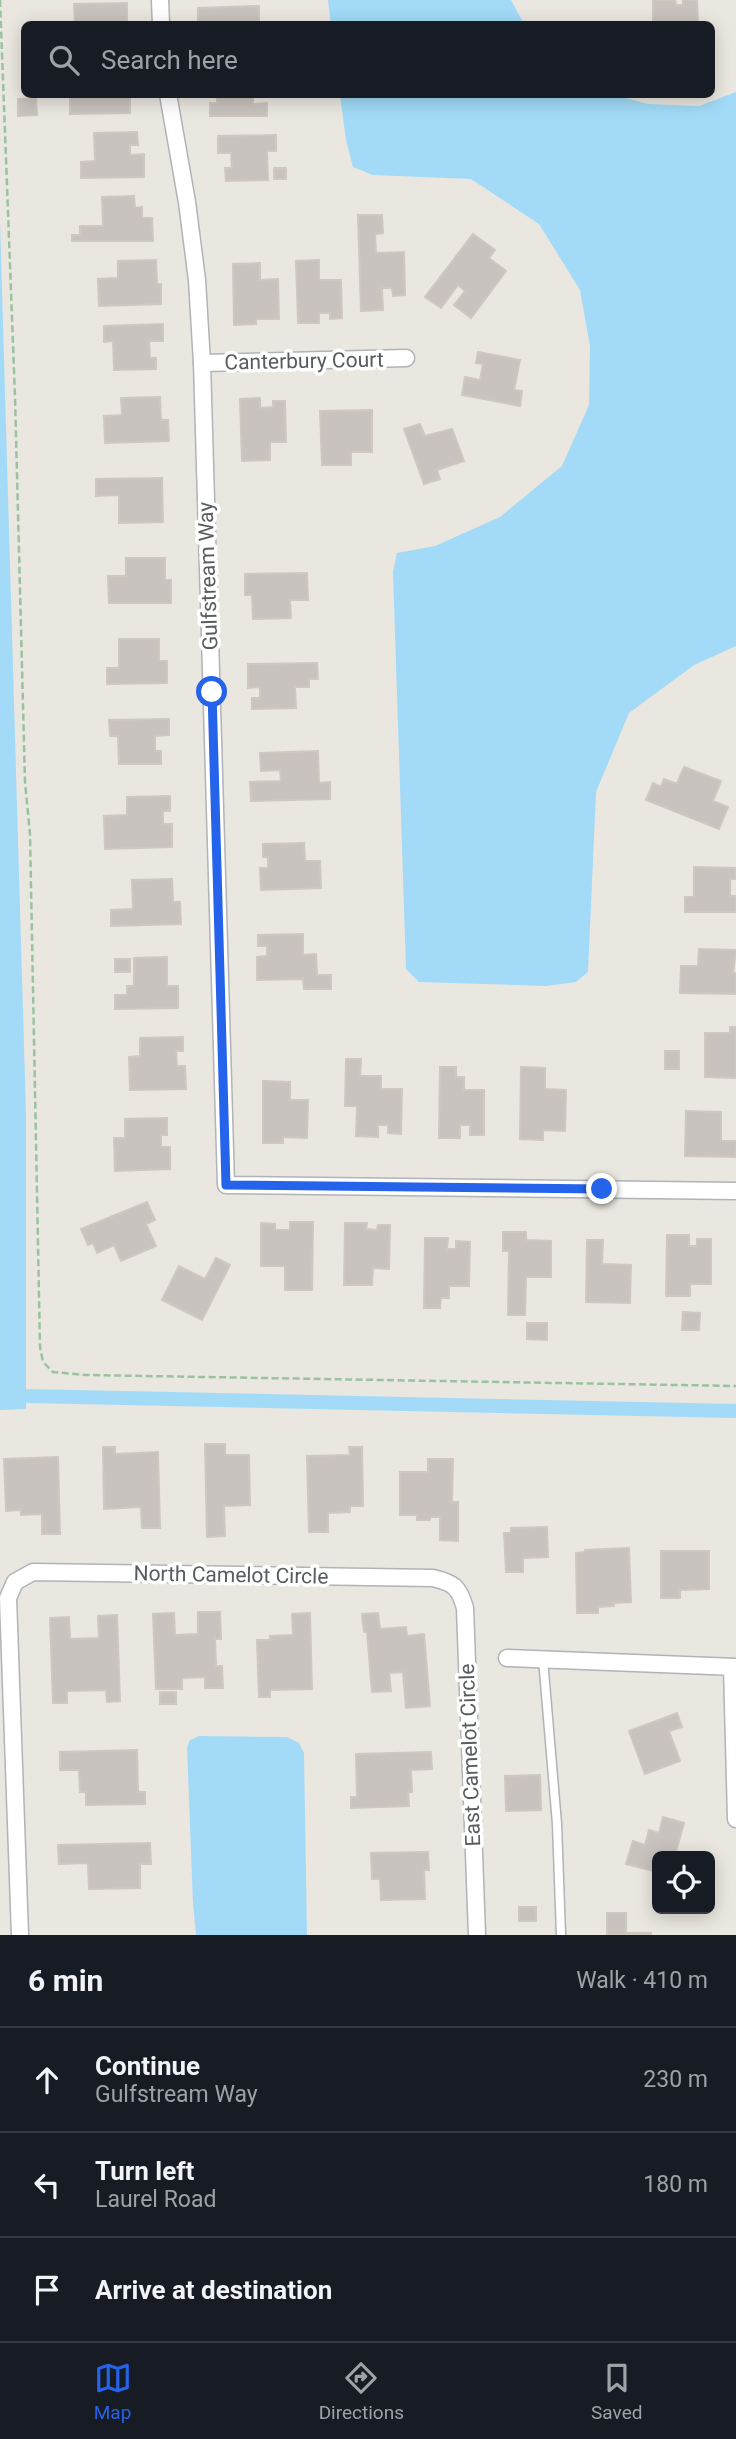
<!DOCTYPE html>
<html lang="en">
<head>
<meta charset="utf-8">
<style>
	body { margin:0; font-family:Roboto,sans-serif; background:#20242c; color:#f1f3f6 }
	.controls { position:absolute; right:21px; bottom:21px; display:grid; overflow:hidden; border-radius:10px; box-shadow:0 4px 18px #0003 }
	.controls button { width:63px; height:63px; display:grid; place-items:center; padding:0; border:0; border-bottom:2px solid #363941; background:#171b24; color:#f1f3f6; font:35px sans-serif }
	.stop { position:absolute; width:21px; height:21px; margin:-16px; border:5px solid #2563eb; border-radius:50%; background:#fff }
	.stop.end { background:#2563eb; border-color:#fff; box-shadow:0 2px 7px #0008 }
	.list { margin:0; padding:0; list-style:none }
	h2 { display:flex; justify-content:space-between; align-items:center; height:91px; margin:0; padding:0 28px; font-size:30px }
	h2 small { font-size:23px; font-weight:400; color:#9ea1a6 }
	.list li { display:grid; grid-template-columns:46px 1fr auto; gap:21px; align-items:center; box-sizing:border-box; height:105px; padding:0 28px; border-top:2px solid #363941 }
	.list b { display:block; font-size:26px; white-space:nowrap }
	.list p { margin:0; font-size:23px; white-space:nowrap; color:#9ea1a6 }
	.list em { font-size:23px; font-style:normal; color:#9ea1a6 }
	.icon { flex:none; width:38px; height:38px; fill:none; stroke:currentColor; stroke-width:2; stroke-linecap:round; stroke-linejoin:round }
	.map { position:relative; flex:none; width:736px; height:1935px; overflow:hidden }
	.search { position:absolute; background:#171b24; box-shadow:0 4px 18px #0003; left:21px; right:21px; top:21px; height:77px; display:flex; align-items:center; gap:18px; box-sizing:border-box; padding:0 24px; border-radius:10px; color:#9ea1a6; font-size:26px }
	.sheet { height:406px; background:#171b24 }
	nav { display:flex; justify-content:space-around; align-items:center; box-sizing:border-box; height:98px; border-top:2px solid #363941; background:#171b24; font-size:19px; color:#9ea1a6 }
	nav a { display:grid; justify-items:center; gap:4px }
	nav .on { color:#2563eb }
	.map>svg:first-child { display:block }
	.water { fill:#a2daf7 }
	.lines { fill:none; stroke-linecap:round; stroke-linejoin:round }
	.canal { stroke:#a2daf7; stroke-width:14 }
	.building { fill:#c8c3be; stroke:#cec8bf; stroke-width:2 }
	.service-casing { stroke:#b0b3b7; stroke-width:11 }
	.minor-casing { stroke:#b0b3b7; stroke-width:19 }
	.path { stroke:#99c3a0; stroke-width:2.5; stroke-dasharray:7 3.5; stroke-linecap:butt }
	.service { stroke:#fff; stroke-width:8 }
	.minor { stroke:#fff; stroke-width:16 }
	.route { stroke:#2563eb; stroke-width:9 }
	.labels { text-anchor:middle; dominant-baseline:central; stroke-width:7; stroke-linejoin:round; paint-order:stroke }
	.street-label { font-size:21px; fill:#585c5f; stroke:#fff }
</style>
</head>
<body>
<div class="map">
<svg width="736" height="1935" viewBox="0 0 736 1935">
	<rect width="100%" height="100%" fill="#eae7e0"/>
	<g class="water">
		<path d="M328,0h183l13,24h-193z"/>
		<path d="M736,92v554l-42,19 -65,48 -33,79 -8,180 -12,10 -30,4 -127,-4 -13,-13 -13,-397 4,-19 38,-7 65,-29 62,-51 27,-61 1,-59 -10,-56 -41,-66 -68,-45 -98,-4 -20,-8 -7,-27 -6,-45 271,-1 37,10 51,2z"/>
		<path d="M0,221l26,894v294l-26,1z"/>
		<path d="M199,1736l88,1 12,6 5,10 3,182h-111l-3,-32 -6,-156 3,-7z"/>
	</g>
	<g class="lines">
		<path class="canal" d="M0,1393l26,3 710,15"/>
	</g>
	<g class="building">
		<path d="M653,0h22l1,5h7v-5h14l1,24h-45z"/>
		<path d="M127,3v20l-52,1 -1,-20z"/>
		<path d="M259,6v16l-61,2v-16z"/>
		<path d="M70,94h60v19l-60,1z"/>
		<path d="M265,94l-12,2v8l14,-1v13h-57v-13h7v-8l-12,-1z"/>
		<path d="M36,98l1,17 -19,1v-17z"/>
		<path d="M137,132l1,13h-8v10l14,-1v23l-63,1v-16l14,-1 -1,-28z"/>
		<path d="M276,135v16h-9l1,29 -42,1 -1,-13h7l-1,-15h-13v-17z"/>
		<rect x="274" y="168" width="12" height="11"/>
		<path d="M134,196l1,12 7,-1v11h10l1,23h-81v-6h8v-9h23l-1,-29z"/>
		<path d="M358,215h24l1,18 -8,1 1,19 28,-1 1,43 -12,1 -1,-8h-10l1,22 -22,1z"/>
		<path d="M473,234l22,16 -6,8 17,13 -35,47 -17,-13 11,-14 -7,-6 -17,23 -16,-11z"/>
		<path d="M156,260l1,24h4v20l-62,2 -1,-27 20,-1v-17z"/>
		<path d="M319,260v20h22l1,38 -12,1v-6h-11v10h-21l-2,-62z"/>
		<path d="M260,263v17l18,-1 1,40h-23v5l-22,1 -1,-61z"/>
		<path d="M163,324v17h-14l1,17h6v11l-42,1 -1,-29 -9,1v-16z"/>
		<path d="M478,352l42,8 -6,30 8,1 -2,15 -58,-11 3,-18 15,3 3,-16 -7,-1z"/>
		<path d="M160,397l1,23h7l1,21 -64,2 -1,-27 18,-1 -1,-17z"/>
		<path d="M260,398v10l13,-1v-6h12l1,41h-16v18l-28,1 -2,-62z"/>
		<path d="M372,410v42h-21v13h-29l-2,-54z"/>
		<path d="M420,424l5,12 27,-7 12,32 -27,9 3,9 -16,5 -20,-55z"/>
		<path d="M162,478l1,44 -44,1v-28l-23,1v-17z"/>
		<path d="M126,558h39v22h6v23h-62l-1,-27h18z"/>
		<path d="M307,573l1,27h-18l1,18 -38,1 -1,-24h-7v-21z"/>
		<path d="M119,639h40v22h8v22l-60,1v-16h12z"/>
		<path d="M317,663l1,16h-9v8h-14l1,21 -44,1v-11h8v-11l-12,1v-24z"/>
		<path d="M169,719v16l-14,1v15h6v13h-42l-1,-28h-8l-1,-16z"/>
		<path d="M318,751l1,32 11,-1v17l-79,2 -1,-19 31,-1 -1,-11 -19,1 -1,-18z"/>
		<path d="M684,767l37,14 -8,20 15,6 -9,22 -73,-29 7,-17 8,4 3,-8 13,5z"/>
		<path d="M170,796v15h-7v13h9v23l-67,2 -1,-33 23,-1v-18z"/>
		<path d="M304,843l1,18h15l1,27 -60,2 -1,-22h8v-11h-5v-13z"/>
		<path d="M694,867l42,1 -1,11h-5v17h6v16h-51v-15h9z"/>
		<path d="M172,879l1,23h7l1,22 -70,2v-16l22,-1 -1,-29z"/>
		<path d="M303,934v21l13,-1 1,21h14v14h-27l-1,-10 -46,1v-23l10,-1v-10h-9v-11z"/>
		<path d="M699,949l37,1 -3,23h3v21l-56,-1 1,-27h17z"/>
		<path d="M167,957v29h11v22l-63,1v-14h12v-9h7v-28z"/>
		<rect x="115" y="959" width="15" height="13"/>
		<path d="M730,1027h6v51l-31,-1v-44h25z"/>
		<path d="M183,1037v14h-7l1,15h8l1,23 -56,1 -1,-33 11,-1v-18z"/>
		<rect x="665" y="1051" width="14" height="18"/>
		<path d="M346,1059h15l-1,17h21v13h21l-1,45 -13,-1v-8h-10v12l-22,-1 1,-30h-12z"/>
		<path d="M440,1067h16v10h8v13h20v45h-14v-10h-10v13h-21z"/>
		<path d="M521,1067l24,1v21l21,1 -1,41 -22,-1v10l-23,-1z"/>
		<path d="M263,1081l27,1v18h18l-1,38 -24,-1v6h-20z"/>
		<path d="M686,1111l35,1v29h15v16l-51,-1z"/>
		<path d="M167,1118v17h-6v12h9v22l-55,2 -1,-33h11v-19z"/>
		<path d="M147,1202l8,18 -9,4 10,22 -35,15 -7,-16 -17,8 -4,-10 -5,2 -7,-16z"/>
		<path d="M290,1222h23l-1,68h-27v-24h-24v-43l14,1v6h15z"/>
		<path d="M345,1223h22l-1,6 11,1 1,-5h12l-1,44 -16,-1 -1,17h-28z"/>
		<path d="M503,1232h23v8l25,1v36h-25l-1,38h-17l1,-64h-6z"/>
		<path d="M667,1235h22v11h8v-7h14v45h-21v12h-24z"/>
		<path d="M425,1238h23l-1,11h9v-8l14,1 -1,44h-20v12h-8l-1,10h-16z"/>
		<path d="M587,1240h16l-1,24 29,1 -1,38 -44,-1z"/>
		<path d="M216,1258l14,7 -28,55 -40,-20 17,-34 26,13z"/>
		<path d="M683,1312l17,1 -1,17h-17z"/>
		<path d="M527,1323h20v17l-20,-1z"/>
		<path d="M205,1444h20v11h24l1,50 -26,1 1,30 -18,1z"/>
		<path d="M103,1447h12v7l43,-2 2,76h-18l-1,-21 -37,2z"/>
		<path d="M349,1447h13l1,59h-13v6l-22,1v19h-19l-2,-76 43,-1z"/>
		<path d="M58,1457l2,77h-18v-20l-21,1v-5l-15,1 -2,-52z"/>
		<path d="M428,1459h25l-1,43h6v39l-18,-1v-23h-10v3h-13v-5h-17v-43h28z"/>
		<path d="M547,1527l1,30 -25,1v14h-17l-2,-39h7v-5z"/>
		<path d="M629,1548l2,54 -17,1v3l-16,1v6h-21l-1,-60 9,-1v-2z"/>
		<path d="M661,1551h48v38l-29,1v8h-19z"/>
		<path d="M198,1612h22l1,27h-6l1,27h6l1,22h-18v-11l-23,1v11h-26l-3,-75 21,-1 1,22 23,-1z"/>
		<path d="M310,1613l2,76 -42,1v7h-11l-2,-57h13v-4l23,-1 -1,-21z"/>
		<path d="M378,1613l2,16 26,-2 1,9 17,-2 6,72 -24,2 -3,-36 -14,1 2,18 -19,1 -5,-60h-3l-2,-18z"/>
		<path d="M117,1615l3,86 -13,1 -1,-12 -39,1v12h-14l-3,-85 19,-1 1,22 29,-1 -1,-22z"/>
		<rect x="160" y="1692" width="16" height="12"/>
		<path d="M677,1713l5,14 -13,4 11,30 -35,13 -16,-43z"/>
		<path d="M137,1750l1,42h7v12l-59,1v-13h-6l-1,-22h-19v-18z"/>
		<path d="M431,1752l1,17 -21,1 1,22h-4l1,14 -58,2v-11h6l-1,-43z"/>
		<path d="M540,1775l1,35 -35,1 -1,-35z"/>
		<path d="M663,1817l21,6 -9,32 3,1h-21v16l-31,-8 7,-23 12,4 4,-15 10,3z"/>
		<path d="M150,1843l1,21h-11v24l-51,1 -1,-26 -29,1 -1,-19z"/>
		<path d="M428,1852l1,18h-5l1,29 -44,1 -1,-21h-8l-1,-26z"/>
		<rect x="519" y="1907" width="17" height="14"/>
		<path d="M607,1913h19v20h25v2h-44z"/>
	</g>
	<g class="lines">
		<defs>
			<path id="service" d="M543,1659l14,165 4,111"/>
			<g id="minor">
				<path d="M160,0l1,24"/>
				<path d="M168,94l19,108 10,78 5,83 24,822 510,6"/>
				<path d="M202,363l204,-5"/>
				<path d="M507,1658l229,9"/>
				<path d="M732,1667l4,152"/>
				<path d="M20,1935l-12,-337 7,-16 18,-10 400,6c21,5 26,9 32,30l12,327"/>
			</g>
		</defs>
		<use href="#service" class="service-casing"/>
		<use href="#minor" class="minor-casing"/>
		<path class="path" d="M0,0l15,397 10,385 5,52 10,513 3,15 10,10 33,3 650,11"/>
		<use href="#service" class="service"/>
		<use href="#minor" class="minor"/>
	</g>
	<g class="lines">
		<path class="route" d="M212,692l14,493 376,4"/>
	</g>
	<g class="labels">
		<g class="street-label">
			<text transform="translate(304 361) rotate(-1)">Canterbury Court</text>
			<text transform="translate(208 576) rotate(-92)">Gulfstream Way</text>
			<text transform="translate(231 1575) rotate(1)">North Camelot Circle</text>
			<text transform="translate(470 1755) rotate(-92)">East Camelot Circle</text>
		</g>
	</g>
</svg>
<div class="controls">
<button><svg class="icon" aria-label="locate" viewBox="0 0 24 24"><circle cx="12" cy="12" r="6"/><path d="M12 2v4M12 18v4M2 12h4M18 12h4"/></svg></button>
</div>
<div class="stop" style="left:212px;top:692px"></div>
<div class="stop end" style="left:602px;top:1189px"></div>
<div class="search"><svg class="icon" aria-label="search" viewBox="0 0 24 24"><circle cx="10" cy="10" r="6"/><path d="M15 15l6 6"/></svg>Search here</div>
</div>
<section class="sheet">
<h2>6 min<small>Walk · 410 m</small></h2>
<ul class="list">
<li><svg class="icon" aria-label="ahead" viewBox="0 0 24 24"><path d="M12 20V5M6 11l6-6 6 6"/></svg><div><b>Continue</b><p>Gulfstream Way</p></div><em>230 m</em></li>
<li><svg class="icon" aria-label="left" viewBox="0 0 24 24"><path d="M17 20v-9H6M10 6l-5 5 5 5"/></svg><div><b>Turn left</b><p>Laurel Road</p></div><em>180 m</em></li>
<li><svg class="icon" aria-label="arrive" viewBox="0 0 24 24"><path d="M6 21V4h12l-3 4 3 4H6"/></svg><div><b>Arrive at destination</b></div></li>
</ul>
</section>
<nav>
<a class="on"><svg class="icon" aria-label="map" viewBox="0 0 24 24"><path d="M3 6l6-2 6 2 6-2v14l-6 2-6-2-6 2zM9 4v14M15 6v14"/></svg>Map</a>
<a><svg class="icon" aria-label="directions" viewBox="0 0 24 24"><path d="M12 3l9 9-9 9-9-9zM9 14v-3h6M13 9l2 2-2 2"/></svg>Directions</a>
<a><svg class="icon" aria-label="saved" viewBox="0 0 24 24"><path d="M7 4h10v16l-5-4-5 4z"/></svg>Saved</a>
</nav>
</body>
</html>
